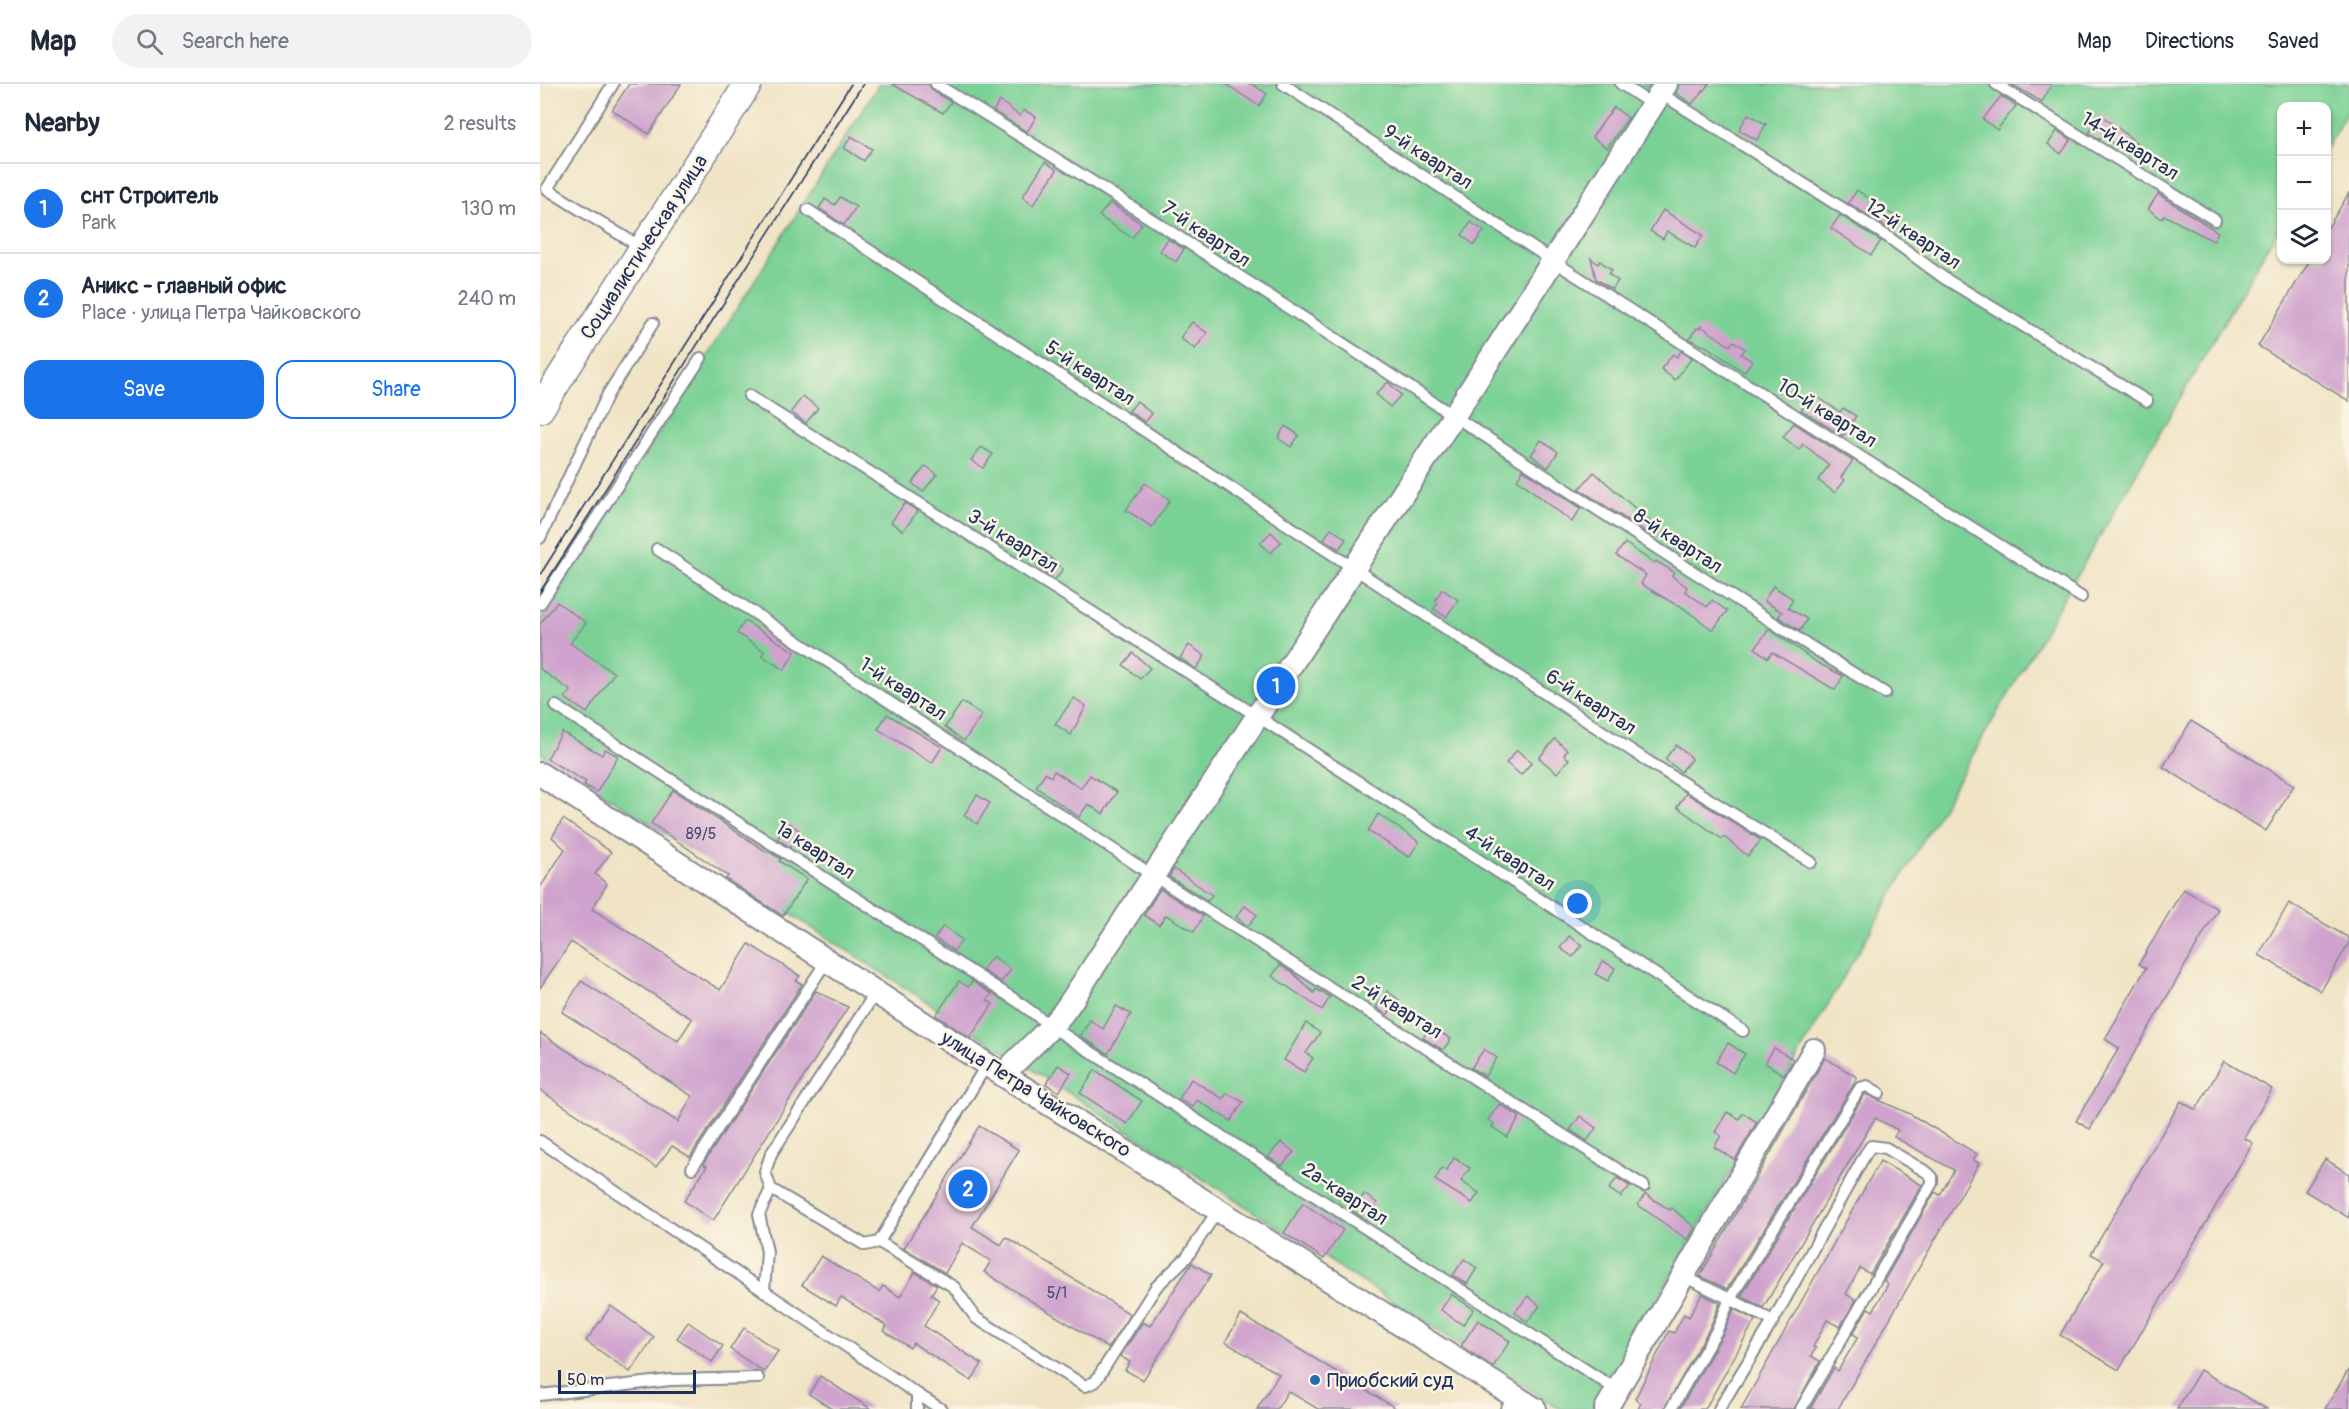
<!DOCTYPE html>
<html lang="en">
<head>
<meta charset="utf-8">
<style>
	body { margin:0; font-family:Pangolin,sans-serif; background:#f2f2f3; color:#1f2937 }
	.controls { position:absolute; right:18px; top:18px; display:grid; overflow:hidden; border-radius:12px; box-shadow:0 2px 4px #0004 }
	.controls button { width:54px; height:54px; display:grid; place-items:center; padding:0; border:0; border-bottom:2px solid #e0e1e3; background:#fff; color:#1f2937; font:30px sans-serif }
	.scale { position:absolute; left:18px; bottom:15px; width:138px; box-sizing:border-box; padding-left:6px; border:3px solid #1b2f5e; border-top:0; font-size:16px; line-height:21px; white-space:nowrap; color:#1b2f5e; -webkit-text-stroke:4px #fcf5e5; paint-order:stroke }
	.you { position:absolute; left:1038px; top:820px; width:21px; height:21px; margin:-15px; border:4px solid #fff; border-radius:50%; background:#1a73e8; box-shadow:0 0 0 9px #1a73e833 }
	.badge { display:grid; place-items:center; width:39px; height:39px; border-radius:50%; background:#1a73e8; color:#fff; font-size:20px; font-weight:700 }
	.pin { position:absolute; translate:-50% -50%; border:3px solid #fff; box-shadow:0 2px 6px #0006 }
	.list { margin:0; padding:0; list-style:none }
	h2 { display:flex; justify-content:space-between; align-items:center; height:78px; margin:0; padding:0 24px; font-size:26px }
	h2 small { font-size:20px; font-weight:400; color:#747a83 }
	.list li { display:grid; grid-template-columns:39px 1fr auto; gap:18px; align-items:center; box-sizing:border-box; height:90px; padding:0 24px; border-top:2px solid #e0e1e3 }
	.list b { display:block; font-size:22px; white-space:nowrap }
	.list p { margin:0; font-size:20px; white-space:nowrap; color:#747a83 }
	.list em { font-size:20px; font-style:normal; color:#747a83 }
	.actions { display:flex; gap:12px; padding:18px 24px }
	.actions a { flex:1; padding:14px 0; border:2px solid #1a73e8; border-radius:18px; text-align:center; font-size:21px; color:#1a73e8 }
	.actions .main { background:#1a73e8; color:#fff }
	.icon { flex:none; width:33px; height:33px; fill:none; stroke:currentColor; stroke-width:2; stroke-linecap:round; stroke-linejoin:round }
	.map { position:relative; flex:none; width:1809px; height:1325px; overflow:hidden }
	header { display:flex; align-items:center; gap:36px; box-sizing:border-box; height:84px; padding:0 30px; background:#fff; border-bottom:2px solid #e0e1e3 }
	header strong { font-size:28px }
	nav { display:flex; gap:33px; margin-inline-start:auto; font-size:21px }
	.search { width:420px; height:54px; background:#f2f2f3; display:flex; align-items:center; gap:15px; box-sizing:border-box; padding:0 21px; border-radius:33px; color:#747a83; font-size:22px }
	main { display:flex }
	aside { flex:1; background:#fff }
	.map>svg:first-child { display:block }
	.green { fill:#7ad196; stroke:#4a807a; stroke-width:1.5 }
	.building { fill:#cfa3cd }
	.lines { fill:none; stroke-linecap:round; stroke-linejoin:round }
	.service-casing { stroke:#868a92; stroke-width:14 }
	.minor-casing { stroke:#868a92; stroke-width:26 }
	.tertiary-casing { stroke:#868a92; stroke-width:30 }
	.service { stroke:#fff; stroke-width:10 }
	.minor { stroke:#fff; stroke-width:22 }
	.tertiary { stroke:#fff; stroke-width:27 }
	.tram { stroke:#1b2f5e; stroke-width:1.5 }
	.poi-dot { fill:#1f6fb2; stroke:#fcf5e5; stroke-width:2 }
	.labels { text-anchor:middle; dominant-baseline:central; stroke-width:5; stroke-linejoin:round; paint-order:stroke }
	.number-label { font-size:16px; fill:#484c7a }
	.street-label { font-size:20px; fill:#1b2f5e; stroke:#fcf5e5 }
	.poi-label { font-size:20px; fill:#1b2f5e; stroke:#fcf5e5; text-anchor:start }
</style>
</head>
<body>
<header>
<strong>Map</strong>
<div class="search"><svg class="icon" aria-label="search" viewBox="0 0 24 24"><circle cx="10" cy="10" r="6"/><path d="M15 15l6 6"/></svg>Search here</div>
<nav><a>Map</a><a>Directions</a><a>Saved</a></nav>
</header>
<main>
<aside>
<h2>Nearby<small>2 results</small></h2>
<ul class="list">
<li><span class="badge">1</span><div><b>снт Строитель</b><p>Park</p></div><em>130 m</em></li>
<li><span class="badge">2</span><div><b>Аникс - главный офис</b><p>Place · улица Петра Чайковского</p></div><em>240 m</em></li>
</ul>
<div class="actions"><a class="main">Save</a><a>Share</a></div>
</aside>
<div class="map">
<svg width="1809" height="1325" viewBox="0 0 1809 1325">
	<rect width="100%" height="100%" fill="#fcf5e5"/>
	<filter id="ink" filterUnits="userSpaceOnUse"><feTurbulence type="fractalNoise" baseFrequency=".0167" numOctaves="2"/><feDisplacementMap in="SourceGraphic" scale="12" xChannelSelector="R" yChannelSelector="G"/><feConvolveMatrix kernelMatrix="1 2 1 2 8 2 1 2 1" color-interpolation-filters="sRGB"/></filter>
	<filter id="wash" filterUnits="userSpaceOnUse"><feTurbulence type="fractalNoise" baseFrequency=".008" numOctaves="4" result="noise"/><feDisplacementMap in="SourceGraphic" scale="24" xChannelSelector="R" yChannelSelector="G"/><feGaussianBlur stdDeviation="1.35" result="paint"/><feColorMatrix in="noise" values="0 0 0 0 0 0 0 0 0 0 0 0 0 0 0 0 0 1.4 0 .05"/><feComposite in="paint" operator="in"/></filter>
	<g filter="url(#wash)">
		<rect width="100%" height="100%" fill="#f0e4c5"/>
		<path class="green" d="M339,0h1470v24l-22,39 -1,-41h-44l-1,118 -688,1185h-33l-1020,-656v-133z"/>
		<g id="blocks">
			<g class="building">
				<path d="M89,0h52l-32,50 -37,-24z"/>
				<path d="M352,0h37l3,6 19,12 -8,11z"/>
				<path d="M686,0h26l15,10 -8,12z"/>
				<path d="M1139,0h30l-17,20 -16,-11z"/>
				<path d="M1471,0h41l-10,18z"/>
				<path d="M1461,12l15,10 -19,24 -14,-11z"/>
				<path d="M460,17l20,15 4,-6 12,7 -9,15 -34,-21z"/>
				<path d="M1074,23l14,11 -21,30 -15,-11z"/>
				<path d="M1208,30l18,10 -9,16 -18,-10z"/>
				<path d="M1560,30l37,29 -9,12 -25,-19 -3,4 -11,-7z"/>
				<path d="M1517,47l14,8 -10,15 -13,-10z"/>
				<path d="M311,52l21,13 -8,12 -20,-13z"/>
				<path d="M505,78l12,8 -24,35 -11,-8z"/>
				<path d="M1317,106l40,28 -8,11 -41,-26z"/>
				<path d="M1809,109v208l-91,-55 52,-86h16v-29z"/>
				<path d="M1618,110l60,38 -5,9 -49,-26 -2,4 -14,-10z"/>
				<path d="M300,113l16,10 -12,18 -25,-17 6,-9 10,6z"/>
				<path d="M570,119l32,21 -10,14 -33,-22z"/>
				<path d="M1123,126l40,25 -8,13 -28,-17 -4,8 -13,-8z"/>
				<path d="M1300,131l41,26 -10,14 -40,-27z"/>
				<path d="M931,138l13,9 -10,14 -12,-10z"/>
				<path d="M628,155l16,10 -8,13 -16,-11z"/>
				<path d="M1051,174l7,6 2,-3 12,9 -3,4 9,7 -6,8 -16,-10z"/>
				<path d="M652,238l15,11 -12,16 -15,-11z"/>
				<path d="M1161,242l29,20 3,-5 12,8 -4,5 11,7 -8,11 -37,-25 -18,-8 8,-11 2,1z"/>
				<path d="M1141,267l11,7 -17,22 -14,-11 12,-15 4,3z"/>
				<path d="M848,298l13,13 -11,12 -14,-13z"/>
				<path d="M1272,309l28,19 3,-4 13,8 -13,20 -42,-26z"/>
				<path d="M263,312l15,12 -12,15 -15,-11z"/>
				<path d="M597,317l15,13 -7,8 -16,-11z"/>
				<path d="M1254,339l59,38 -12,16 4,3 -10,13 -17,-13 11,-15 -26,-21 -4,6 -16,-13z"/>
				<path d="M745,342l14,9 -8,12 -13,-9z"/>
				<path d="M1001,356l17,12 -10,16 -17,-13z"/>
				<path d="M441,363l12,7 -10,14 -12,-8z"/>
				<path d="M386,382l11,8 -14,18 -11,-9z"/>
				<path d="M983,386l58,38 -9,14 -55,-43z"/>
				<path d="M1054,388l61,54 -6,8 -70,-45z"/>
				<path d="M605,399l25,17 -18,27 -26,-17z"/>
				<path d="M365,419l13,8 -15,20 -12,-9z"/>
				<path d="M791,444l15,11 -7,10 -15,-10z"/>
				<path d="M731,448l10,10 -10,11 -11,-10z"/>
				<path d="M1085,459l29,20 2,-2 18,11 -2,4 15,11 -2,4 22,16 5,-7 15,11 -14,19 -34,-25 -1,1 -37,-22 5,-9 -30,-20z"/>
				<path d="M506,470l17,15 -8,11 -19,-14z"/>
				<path d="M1233,502l20,13 -5,9 19,11 -7,12 -22,-14 4,-5 -18,-11z"/>
				<path d="M902,505l16,11 -12,17 -12,-8 4,-6 -3,-2z"/>
				<path d="M17,518l29,21 -16,20 44,30 -27,40 -22,-15 6,-7 -31,-22v-45z"/>
				<path d="M205,537l50,31 -11,18 -22,-14 2,-5 -27,-18z"/>
				<path d="M1229,545l49,34 25,13 -8,14 -63,-38 -4,6 -13,-10z"/>
				<path d="M649,561l16,11 -9,13 -16,-11z"/>
				<path d="M593,569l17,15 -10,11 -17,-14z"/>
				<path d="M534,614l12,8 -15,29 -16,-11z"/>
				<path d="M422,618l20,13 -18,26 -19,-14z"/>
				<path d="M347,630l55,33 -10,16 -54,-34z"/>
				<path d="M1651,637l103,64 -28,46 -103,-64z"/>
				<path d="M22,648l40,23 3,-6 13,7 -21,36 -13,-7 2,-3 -39,-23z"/>
				<path d="M1015,655l12,11 -3,5 5,4 -12,14 -18,-15z"/>
				<path d="M1136,661l16,13 -11,14 -16,-13z"/>
				<path d="M977,666l15,12 -11,13 -15,-12z"/>
				<path d="M514,687l27,17 9,-13 27,17 -14,22 -15,-10 -9,13 -43,-30 9,-14 6,4z"/>
				<path d="M133,706l94,62 1,-1 13,8 -2,2 28,18 -24,37 -57,-37 2,-3 -77,-53z"/>
				<path d="M1146,709l75,47 -13,16 -24,-19 -2,2 -45,-32z"/>
				<path d="M437,711l13,8 -13,21 -13,-9z"/>
				<path d="M838,730l41,28 -10,15 -41,-26z"/>
				<path d="M23,735l48,33 -16,22 12,10 -15,25 128,81 29,-46 51,32 -4,5 6,3 -112,173 -18,-11 -16,21 -116,-77v-57l138,89 14,-26 -130,-84 19,-31 97,60 14,-22 -121,-77 -31,46v-100l25,-39 -13,-12z"/>
				<path d="M249,739l12,9 -11,15 -13,-8z"/>
				<path d="M634,785l38,26 -4,6 -39,-24z"/>
				<path d="M620,805l43,27 -9,16 -28,-17 -7,10 -15,-10z"/>
				<path d="M1643,805l35,20 -128,220 -14,-8 43,-73 -14,-9 41,-71 -7,-4z"/>
				<path d="M1749,819l60,35v5l-28,48 -62,-36z"/>
				<path d="M705,822l12,9 -9,11 -12,-9z"/>
				<path d="M403,842l19,14 -8,11 -19,-13z"/>
				<path d="M1029,852l13,9 -9,12 -13,-9z"/>
				<path d="M453,872l18,14 -10,12 -19,-12z"/>
				<path d="M1063,877l12,7 -7,13 -13,-7z"/>
				<path d="M740,881l13,8 21,20 2,-4 14,8 -8,13 -50,-34z"/>
				<path d="M419,897l9,6 4,-6 20,13 -5,6 6,4 -23,34 -34,-23z"/>
				<path d="M276,907l32,16 -135,214 -29,-20 23,-35 -4,-2z"/>
				<path d="M847,907l12,9 -12,15 -11,-8z"/>
				<path d="M576,922l15,8 -23,40 -28,-18 10,-16 13,9z"/>
				<path d="M766,939l14,10 -14,20 7,5 -9,14 -20,-12z"/>
				<path d="M891,942l20,13 -8,11 -20,-12z"/>
				<path d="M1188,959l17,11 -12,19 -17,-11z"/>
				<path d="M1234,964l19,11 -9,16 -19,-12z"/>
				<path d="M944,965l13,9 -12,18 -14,-8z"/>
				<path d="M1285,974l32,19 -5,10 -125,202 -27,-13z"/>
				<path d="M1684,977l48,28 -28,49 9,5 -134,227 -59,-35 44,-74 -13,-7 90,-153 15,9z"/>
				<path d="M518,981l13,8 -12,19 -13,-8z"/>
				<path d="M555,986l47,31 -15,23 -47,-31z"/>
				<path d="M651,995l32,20 4,-6 16,9 -12,19 -34,-21 -4,7 -14,-8z"/>
				<path d="M1325,1010l45,20 67,40 -4,6 6,3 -141,246h-28l24,-41 4,3 20,-34 -5,-3 15,-26 5,3 15,-27 -4,-3 51,-89 5,3 14,-25 -60,-33 4,-7 -23,-12 -112,190 -22,-12z"/>
				<path d="M959,1020l21,13 -13,20 -15,-10 2,-3 -6,-4z"/>
				<path d="M1187,1028l12,7 4,-6 14,9 -22,38 -21,-13 7,-11 -6,-4z"/>
				<path d="M1040,1032l16,12 -9,13 -17,-11z"/>
				<path d="M439,1042l40,24 -47,77 29,18 5,-8 124,77 -22,34 -124,-76 7,-11 -29,-18 -17,30 -41,-25z"/>
				<path d="M741,1058l13,10 -12,14 -14,-9z"/>
				<path d="M914,1074l16,10 -9,13 18,12 -7,10 -37,-23 7,-12 4,3z"/>
				<path d="M1785,1075l24,15v44l-44,-27z"/>
				<path d="M1340,1077l42,24 -52,89 -10,-6 -14,26 10,6 -16,27 -13,-7 -14,27 3,1 -5,8 9,5 -26,48h-53z"/>
				<path d="M1077,1094l13,8 -9,11 -12,-8z"/>
				<path d="M824,1110l13,9 -11,17 -13,-9z"/>
				<path d="M1105,1110l25,16 2,-2 23,20 -7,12 -50,-35z"/>
				<path d="M763,1119l40,27 -19,29 -40,-26z"/>
				<path d="M281,1172l58,36 4,-6 17,11 15,-25 22,13 -6,10 8,5 -15,26 58,38 -11,17 -58,-38 -3,5 -26,-17 3,-5 -46,-29 -5,9 -34,-21z"/>
				<path d="M924,1175l13,9 -10,16 -14,-9z"/>
				<path d="M652,1179l19,12 -68,105 -18,-10 5,-8 -10,-6 23,-34 7,4z"/>
				<path d="M911,1210l23,15 -11,16 -22,-15z"/>
				<path d="M1162,1210l18,9 -10,24 -46,82h-26l3,-6 -6,-4 34,-68 5,2 10,-19 5,3z"/>
				<path d="M988,1212l12,10 -13,16 -12,-10z"/>
				<path d="M71,1222l43,31 -24,35 -44,-31z"/>
				<path d="M1194,1225l21,11 -50,89h-25l43,-75z"/>
				<path d="M701,1231l58,34 98,60h-79l-30,-18 -11,18h-20l22,-35 -54,-32z"/>
				<path d="M938,1236l32,21 -17,26 -32,-21z"/>
				<path d="M148,1238l35,24 -11,16 -35,-24z"/>
				<path d="M204,1244l34,23 -14,21 -34,-23z"/>
				<path d="M1809,1285v40h-24z"/>
				<path d="M1660,1286l67,39h-90z"/>
				<path d="M280,1292l51,33h-39l-23,-15z"/>
			</g>
		</g>
	</g>
	<g filter="url(#ink)">
		<use href="#blocks" fill-opacity="0" stroke="#868a92" stroke-width="1.5"/>
		<g class="lines">
			<defs>
				<g id="service">
					<path d="M73,0l-66,105 95,59"/>
					<path d="M396,0c321,197 630,411 949,609"/>
					<path d="M743,0l270,177 528,336"/>
					<path d="M1081,0l32,21"/>
					<path d="M1456,0l219,136"/>
					<path d="M1120,9l228,144 56,41 203,123"/>
					<path d="M268,126l841,552 162,100"/>
					<path d="M209,312l508,320 486,315"/>
					<path d="M0,454l68,-144 45,-71"/>
					<path d="M117,465l495,326 492,311"/>
					<path d="M0,520l161,-246"/>
					<path d="M16,622l461,295 35,26 565,363"/>
					<path d="M336,908l-105,162 -6,18 6,17 94,56 14,-3 108,-178"/>
					<path d="M0,1057l224,150"/>
					<path d="M152,1084l135,-208"/>
					<path d="M231,1105l-12,25 8,38 -3,39 153,103v15"/>
					<path d="M339,1158l75,45 22,31 109,68 10,-4 61,-95 31,-30 31,-47"/>
					<path d="M1143,1192l47,23 130,-211 7,-2 12,7"/>
					<path d="M377,1310l24,15"/>
					<path d="M0,1311l130,-15 88,-2"/>
					<path d="M966,1325l8,-13"/>
					<path d="M1131,1325l46,-79 13,-31 43,22"/>
					<path d="M1179,1325l54,-88 93,-168 5,-7 15,2 42,25 4,4v6l-131,226"/>
				</g>
				<g id="minor">
					<path d="M0,690l463,301 532,334"/>
					<path d="M463,991c21,-24 47,-43 65,-69l385,-589 213,-333"/>
					<path d="M1066,1325l208,-359"/>
				</g>
				<path id="tertiary" d="M0,325l208,-325"/>
			</defs>
			<use href="#service" class="service-casing"/>
			<use href="#minor" class="minor-casing"/>
			<use href="#tertiary" class="tertiary-casing"/>
			<use href="#service" class="service"/>
			<use href="#minor" class="minor"/>
			<use href="#tertiary" class="tertiary"/>
			<g class="tram">
				<path d="M0,491l311,-491"/>
				<path d="M0,508l323,-508"/>
			</g>
		</g>
	</g>
	<circle class="poi-dot" cx="775" cy="1296" r="6"/>
	<g class="labels">
		<g class="number-label">
			<text x="161" y="750">89/5</text>
			<text x="517" y="1209">5/1</text>
		</g>
		<g class="street-label">
			<text transform="translate(1590 62) rotate(32)">14-й квартал</text>
			<text transform="translate(888 73) rotate(33)">9-й квартал</text>
			<text transform="translate(666 150) rotate(34)">7-й квартал</text>
			<text transform="translate(1373 150) rotate(34)">12-й квартал</text>
			<text transform="translate(104 163) rotate(-57)">Социалистическая улица</text>
			<text transform="translate(550 289) rotate(33)">5-й квартал</text>
			<text transform="translate(1287 329) rotate(32)">10-й квартал</text>
			<text transform="translate(473 457) rotate(32)">3-й квартал</text>
			<text transform="translate(1138 457) rotate(33)">8-й квартал</text>
			<text transform="translate(363 605) rotate(33)">1-й квартал</text>
			<text transform="translate(1051 618) rotate(33)">6-й квартал</text>
			<text transform="translate(275 766) rotate(33)">1а квартал</text>
			<text transform="translate(970 774) rotate(33)">4-й квартал</text>
			<text transform="translate(857 923) rotate(32)">2-й квартал</text>
			<text transform="translate(496 1010) rotate(32)">улица Петра Чайковского</text>
			<text transform="translate(805 1110) rotate(33)">2а-квартал</text>
		</g>
		<g class="poi-label">
			<text x="787" y="1296">Приобский суд</text>
		</g>
	</g>
</svg>
<div class="controls">
<button>+</button>
<button>−</button>
<button><svg class="icon" aria-label="layers" viewBox="0 0 24 24"><path d="M12 4l9 5-9 5-9-5zM3 14l9 5 9-5"/></svg></button>
</div>
<div class="scale">50 m</div>
<div class="you"></div>
<div class="pin badge" style="left:736px;top:602px">1</div>
<div class="pin badge" style="left:428px;top:1105px">2</div>
</div>
</main>
</body>
</html>
